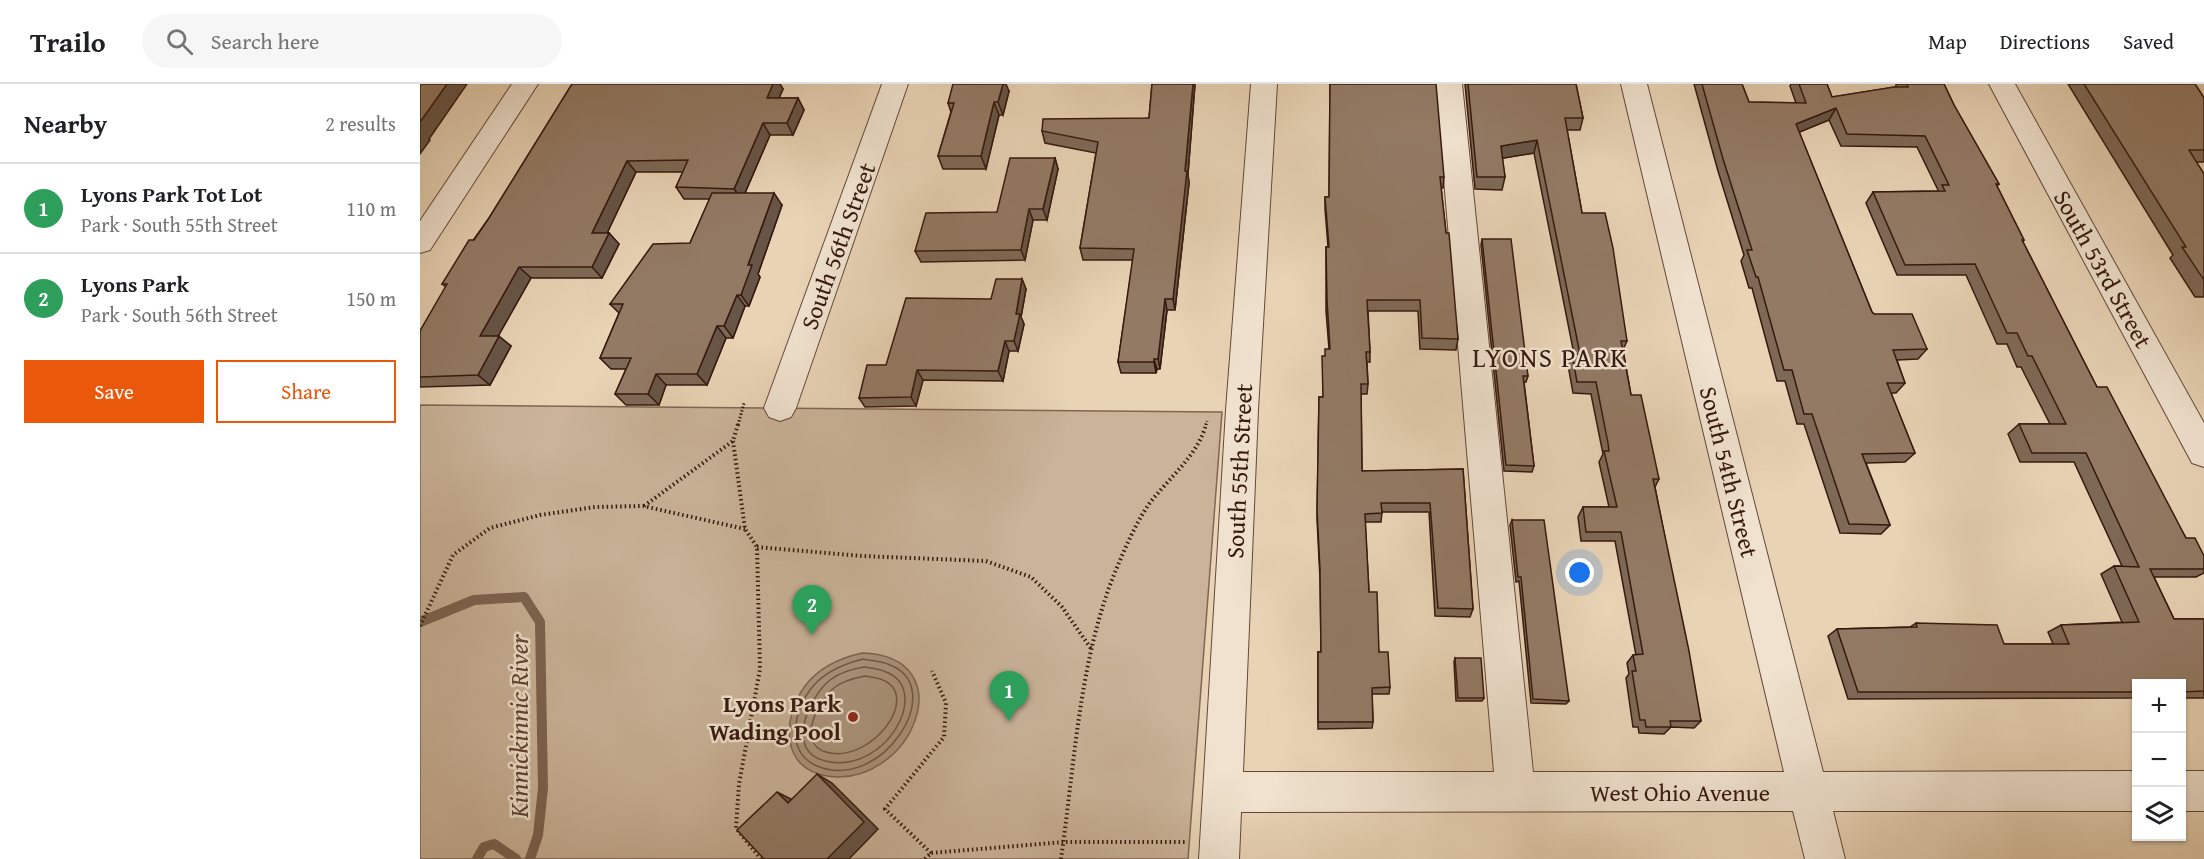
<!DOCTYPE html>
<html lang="en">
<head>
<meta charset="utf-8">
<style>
	body { margin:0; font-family:"Gentium Book Plus",serif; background:#f6f6f6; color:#202124 }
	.controls { position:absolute; right:18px; bottom:18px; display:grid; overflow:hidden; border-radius:0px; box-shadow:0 2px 4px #0004 }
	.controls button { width:54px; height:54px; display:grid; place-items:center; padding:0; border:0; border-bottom:2px solid #e0e0e0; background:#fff; color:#202124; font:30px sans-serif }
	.you { position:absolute; left:1160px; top:489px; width:21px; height:21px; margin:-15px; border:4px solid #fff; border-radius:50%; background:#1a73e8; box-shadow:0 0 0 9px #1a73e833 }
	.badge { display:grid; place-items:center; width:39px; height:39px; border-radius:50%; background:#ea580c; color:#fff; font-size:20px; font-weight:700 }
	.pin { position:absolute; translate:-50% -50px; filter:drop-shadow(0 2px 3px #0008) }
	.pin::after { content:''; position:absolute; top:32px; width:21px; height:18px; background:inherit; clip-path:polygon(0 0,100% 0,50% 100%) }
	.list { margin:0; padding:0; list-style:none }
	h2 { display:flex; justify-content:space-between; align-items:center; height:78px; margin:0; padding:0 24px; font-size:26px }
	h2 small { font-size:20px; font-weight:400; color:#757577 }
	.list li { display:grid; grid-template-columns:39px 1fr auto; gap:18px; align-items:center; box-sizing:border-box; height:90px; padding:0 24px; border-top:2px solid #e0e0e0 }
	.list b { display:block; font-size:22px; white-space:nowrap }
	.list p { margin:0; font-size:20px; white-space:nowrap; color:#757577 }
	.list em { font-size:20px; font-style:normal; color:#757577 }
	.actions { display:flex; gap:12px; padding:18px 24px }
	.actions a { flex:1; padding:14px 0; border:2px solid #ea580c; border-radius:0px; text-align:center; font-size:21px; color:#ea580c }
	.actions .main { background:#ea580c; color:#fff }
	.icon { flex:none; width:33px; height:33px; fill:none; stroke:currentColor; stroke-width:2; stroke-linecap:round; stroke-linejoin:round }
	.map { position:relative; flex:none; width:1784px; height:775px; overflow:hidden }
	header { display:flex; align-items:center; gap:36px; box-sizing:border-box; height:84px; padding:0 30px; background:#fff; border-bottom:2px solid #e0e0e0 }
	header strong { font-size:28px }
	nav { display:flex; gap:33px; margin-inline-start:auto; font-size:21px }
	.search { width:420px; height:54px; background:#f6f6f6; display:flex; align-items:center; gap:15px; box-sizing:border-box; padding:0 21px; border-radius:33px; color:#757577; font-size:22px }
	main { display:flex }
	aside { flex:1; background:#fff }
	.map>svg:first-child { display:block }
	.green { fill:#cab399; stroke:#806654; stroke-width:1.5 }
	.water { fill:#ab947c; stroke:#7c6350; stroke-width:1.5 }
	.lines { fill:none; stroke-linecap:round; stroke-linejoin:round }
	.shore { stroke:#705645; stroke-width:1.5 }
	.stream { stroke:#7c6350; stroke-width:10 }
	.minor-casing { stroke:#624838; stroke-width:2 }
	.path-far1 { stroke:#36190e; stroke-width:3; stroke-dasharray:1.5 2; stroke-linecap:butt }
	.path { stroke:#36190e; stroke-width:4; stroke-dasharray:1.5 3; stroke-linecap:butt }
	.minor { fill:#f0e2cf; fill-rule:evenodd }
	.wall { fill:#7e6957; stroke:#36190e; stroke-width:1.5 }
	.shaded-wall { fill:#675547; stroke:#36190e; stroke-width:1.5 }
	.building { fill:#937a65; stroke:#36190e; stroke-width:1.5 }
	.poi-dot { fill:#8f2418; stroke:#f0e2cf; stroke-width:2 }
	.labels { text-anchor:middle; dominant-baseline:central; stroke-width:5; stroke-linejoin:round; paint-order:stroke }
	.street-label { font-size:24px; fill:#36190e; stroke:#f0e2cf }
	.poi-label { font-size:24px; font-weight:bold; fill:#36190e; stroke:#f0e2cf; text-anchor:end }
	.water-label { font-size:26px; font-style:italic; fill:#5f4434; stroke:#f0e2cf }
	.quarter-label { font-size:27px; letter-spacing:1.5px; fill:#36190e; stroke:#f0e2cf }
</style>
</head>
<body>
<header>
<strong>Trailo</strong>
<div class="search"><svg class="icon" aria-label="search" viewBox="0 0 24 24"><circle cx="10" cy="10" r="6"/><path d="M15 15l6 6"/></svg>Search here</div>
<nav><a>Map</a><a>Directions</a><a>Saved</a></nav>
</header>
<main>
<aside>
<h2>Nearby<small>2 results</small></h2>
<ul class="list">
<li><span class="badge" style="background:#2e9e5b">1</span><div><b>Lyons Park Tot Lot</b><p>Park · South 55th Street</p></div><em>110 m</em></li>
<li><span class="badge" style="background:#2e9e5b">2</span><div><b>Lyons Park</b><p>Park · South 56th Street</p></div><em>150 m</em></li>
</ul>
<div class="actions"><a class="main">Save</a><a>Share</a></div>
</aside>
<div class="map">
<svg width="1784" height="775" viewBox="0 0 1784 775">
	<rect width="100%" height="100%" fill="#e8d3b5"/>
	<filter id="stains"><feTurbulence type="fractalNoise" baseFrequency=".00333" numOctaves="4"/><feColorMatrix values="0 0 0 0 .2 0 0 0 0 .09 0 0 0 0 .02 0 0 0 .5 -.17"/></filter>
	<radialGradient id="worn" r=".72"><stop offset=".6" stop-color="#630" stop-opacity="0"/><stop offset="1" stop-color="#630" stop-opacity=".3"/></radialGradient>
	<path class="green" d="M0,321l802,7 -34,447h-768z"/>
	<path class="water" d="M442,569c104,3 49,136 -35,123 -47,-7 -45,-59 -22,-90 14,-19 35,-28 57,-33z"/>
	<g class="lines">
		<g class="shore">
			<path d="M443,575c9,2 19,2 27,6 59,23 -8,128 -73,101 -36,-15 -21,-65 1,-85 13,-12 29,-18 45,-22z"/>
			<path d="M444,583c7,1 16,2 22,5 47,18 -1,104 -61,89 -41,-10 -16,-64 5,-81 10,-8 22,-11 34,-13z"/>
			<path d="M445,592c6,1 13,2 18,4 39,17 -13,85 -57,72 -31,-9 -7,-52 9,-65 8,-6 20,-9 30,-11z"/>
		</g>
		<g class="stream">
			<path d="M0,538l54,-22 50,-3 16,25 3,166 -5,47 -8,24"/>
			<path d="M57,775l7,-12 10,-3 22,15"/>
		</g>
		<defs>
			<g id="minor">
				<path d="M92,0h26l-108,166 -10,3v-32z"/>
				<path d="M462,0h26l-112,324 -5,9 -11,4 -11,-4 -5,-9z"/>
				<path d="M831,0h26l-19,326 -15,362h251l-58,-688h26l71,688h251l-163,-688h26l176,688 313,-1v40h-303l12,48h-40l-12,-48 -552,1 -2,47h-40l27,-449z"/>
				<path d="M1569,0h26l189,339v44l-12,-4z"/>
				<rect x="1762" y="687" width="22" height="40"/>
			</g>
		</defs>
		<use href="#minor" class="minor-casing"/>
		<g class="path-far1">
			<path d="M318,341l6,-22"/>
			<path d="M786,341l1,-4"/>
		</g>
		<g class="path">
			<path d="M313,357l12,88 12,18 3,122 -21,115 -3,44 25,31"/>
			<path d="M224,422l89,-65 5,-17"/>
			<path d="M337,463l105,9 124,5 45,16 31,30 30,43"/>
			<path d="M0,542l33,-71 37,-27 50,-13 55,-8 48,-1 102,23"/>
			<path d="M511,769l-46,-44 59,-72 2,-34 -14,-32"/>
			<path d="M505,775l6,-6 133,-11h122"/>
			<path d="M641,775c14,-97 18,-203 57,-294 9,-21 18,-42 31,-61 19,-25 50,-50 57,-80"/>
		</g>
		<use href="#minor" class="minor"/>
	</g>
	<g class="wall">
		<path d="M152,0h208l3,5 -4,9h19l6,12 -11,25h-23l-25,58 37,12 -24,69 2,3 -11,29h-4l-12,32h-7l-19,47h-41l-7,20h-33l-11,-11 11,-25h-15l-11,-11 19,-45 -9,-9 80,-61 20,-44h-26l-8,-12 7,-15h-47l-29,61h2l10,11 -17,34h-71l-33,58 13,10 -21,39 -70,2v-56l26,-44 -4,-3 47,-66z"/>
		<path d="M732,0h43l-7,90 1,9 -14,127h-8l-7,59h-3l-1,4h-35l-3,-11 15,-102h-50l-3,-12 16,-95 -51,-10 -3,-12 107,-13z"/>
		<path d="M910,0l114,93 -1,11h-2l17,151 -2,11 -36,-1 -2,-38h-50l2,41v10h-3l1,22 -1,10h-6l1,77 101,-2 10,140 -3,8 -35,-1 -6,-104h-47l-1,10h-16l4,70 10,60 11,35 -1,7h-17l1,28 -1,6 -54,1v-77h3l-1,-73 -3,-60 2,-122h4l2,-41 4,-7 -3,-38v-64h2l-3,-38v-12h4z"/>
		<path d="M1045,0h111l7,34 -3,12h-13l15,83 45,128 -4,9 8,45 28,84 -4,8 46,234 -7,7 -23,-1 -7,7 -25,-1 -1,-6h-5l-7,-49 3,-4 -2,-11 6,-8h3l-21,-114h-34l-3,-24 5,-10h26l-10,-45 4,-8 -12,-60 -18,-1 -5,-28 4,-11h2l-40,-201 -32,5 3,19 -3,13 -27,-1z"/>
		<path d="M1274,0h48l7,18 47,1 -6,-17 1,-2h36l5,13 64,-10v-3h48l10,21 45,79 -2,2 27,54 -1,2 74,145 89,151 18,18v17l-8,4h-42l20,42h30v79h-23v-14h-45v14l-288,1 -20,-63 9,-7 73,-2 6,-4 88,21h49l-5,-12 13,-7 61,-3 -21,-48 13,-8h8l-48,-104h-54l-12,-28 11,-10h31l-29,-57h-4l-10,-23h-10l-31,-69h-69l-31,-72 7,-11 64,-1 1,-1 -21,-43 -76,-1 -12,-26 -30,12 73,180 2,2 53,35 -9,10 -21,1 8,23 -9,10h-5l24,60 -10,9 -39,1 24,62 -9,9 -41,-1 -36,-109h-7l-12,-43h-8l-25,-93h-3l-8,-27 3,-6 -26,-84z"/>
		<path d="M1648,0h127l9,14v64h-8l8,12v123h-9l-25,-39 3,-3z"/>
		<path d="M589,7l-6,24h-4l-13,54h-43l-5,-13 13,-44 -3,-9z"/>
		<path d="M635,74l3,11 -11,51h-14l-8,40 -104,2 -6,-11 82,-39z"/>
		<path d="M1062,155l46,137 -2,6h-2l10,84 -2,6 -28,-1 -23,-226z"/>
		<path d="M602,195l4,10 -5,28 3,7 -6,27h-9l-6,30 -80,-1 -7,26 -51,1 -6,-9 27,-33z"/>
		<path d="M1092,436l57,181 -3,3 -35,-1 -12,-122 -3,1 -6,-57z"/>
		<path d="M1035,574l29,40 -2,3h-26l-2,-39z"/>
	</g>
	<g class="shaded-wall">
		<path d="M27,0h20l-38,55 1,1 -10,14v-32z"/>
		<path d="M353,0h7l3,5 -9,20 -7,-11z"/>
		<path d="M583,0h3l3,7 -6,24 -5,-13z"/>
		<path d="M773,0h2l-7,90 1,9 -14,127 -2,-11z"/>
		<path d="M378,14l6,12 -11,25 -6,-12z"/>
		<path d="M574,18l5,13 -13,54 -5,-13z"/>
		<path d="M1416,24l-7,12 -39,16 6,-12z"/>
		<path d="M343,39l7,12 -28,65 -8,-11z"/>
		<path d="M1117,56l-3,13 -36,6 3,-13z"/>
		<path d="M635,74l3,11 -11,51 -4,-11z"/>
		<path d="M207,77l9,11 -34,72 -10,-11z"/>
		<path d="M354,109l8,12 -24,69 2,3 -11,29 -8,-11 7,-30z"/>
		<path d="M609,125l4,11 -8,40 -4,-10z"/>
		<path d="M189,149l10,11 -17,34 -10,-11z"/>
		<path d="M99,183l12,11 -39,69 -12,-11z"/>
		<path d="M602,195l4,10 -5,28 3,7 -6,27 -4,-10 2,-27z"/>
		<path d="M317,211l8,11 -12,32 -9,-12z"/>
		<path d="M745,215l2,11 -7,59 -2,-10z"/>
		<path d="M297,242l9,12 -19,47 -10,-11z"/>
		<path d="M79,252l12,10 -21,39 -12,-10z"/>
		<path d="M585,257l4,10 -6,30 -5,-10z"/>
		<path d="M734,275l3,10 -1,4 -2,-11z"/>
		<path d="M497,286l6,10 -7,26 -5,-9z"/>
		<path d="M236,290l10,11 -7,20 -11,-11z"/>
		<path d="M397,690l15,9 46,46 -29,30h-22z"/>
		<path d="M357,708l16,8 -5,3z"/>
	</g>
	<g class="building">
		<path d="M0,0h27l-27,38z"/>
		<path d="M152,0h201l-6,14h31l-11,25h-24l-29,66 -58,-2 12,-27 -61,1 -35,72h17l-17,34h-73l-39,69h19l-21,39 -58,2v-46l27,-47h-5l27,-44h5l15,-22z"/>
		<path d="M533,0h50l-5,18h-4l-13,54h-43l16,-53h-6z"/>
		<path d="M732,0h41l-8,87h2l-14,128h-8l-7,60h-4v3h-36l16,-113 -54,-1 18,-106 -56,-11 1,-12 106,-1z"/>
		<path d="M910,0h106l8,93h-4l6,56h3l9,106 -36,-1 -2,-38h-53l3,52h-4l2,32h-7l1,87 101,-2 10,140 -35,-1 -8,-105h-49l1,10 -17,1 4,78h8l2,60h9l2,35 -18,1 1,34h-55v-70h3l-1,-82 -3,-60 2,-113h4l-1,-41h3v-7h5l-3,-49 -1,-53h3l-4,-50h4z"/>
		<path d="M1048,0h108l7,34h-18l17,95h23l8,35 14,93h-6l10,54h10l18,84h-6l36,172 12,70h-31l1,6h-25l-1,-7h-5l-8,-49h4l-3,-16 10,-1 -22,-122h-35l-3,-25h34l-13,-56h5l-1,-8 -12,-61h-19l-5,-28h8l-43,-214 -36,6 4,31h-28z"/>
		<path d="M1282,0h40l7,18 57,1 -7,-19h28l5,13 62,-10h14l-1,-3h37l10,21 45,79h-3l28,56h-2l75,147h10l79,151h9l9,18v13h-54l24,50h30v72l-23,1v-8h-45v8h-278l-21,-63 80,-2 -1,-4 81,2 7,19h65l-8,-19 78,-3 -25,-56 25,1 -53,-114h-54l-13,-29h47l-34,-68h-4l-11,-23h-10l-32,-69 -70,1 -32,-73 72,-1 -3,-6h7l-24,-49 -78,-2 -11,-26 -40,16 76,188 2,2h38l15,35 -34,1 12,33h-18l28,70 -53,1 28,71 -41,-1 -37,-110h-8l-12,-44h-8l-26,-93h-2l-9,-27h5l-29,-91z"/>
		<path d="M1664,0h111l9,14v52h-15l15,24v106l-22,-33h4z"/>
		<path d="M590,74h45l-12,51h-14l-8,41 -106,1 11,-38 71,-1z"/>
		<path d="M292,109h62l-26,72h4l-11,30h-4l-13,31h-7l-20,48h-41l-8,20h-33l16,-36h-31l23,-54h-13l43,-60 37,-1z"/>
		<path d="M1062,155h29l17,137h-5l11,90 -28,-1z"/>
		<path d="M576,195h26l-6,35h4l-6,27h-9l-7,30 -81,-1 -6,27 -52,1 8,-33h19l20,-67 85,1z"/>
		<path d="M1092,436h32l25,181 -36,-2 -12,-122h-3z"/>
		<path d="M1035,574h26l3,40h-26z"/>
		<path d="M397,690l47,48 -37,37h-63l-27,-29 40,-38 11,11z"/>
	</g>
	<circle class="poi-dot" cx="433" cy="633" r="6"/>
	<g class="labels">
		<g class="street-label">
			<text transform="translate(418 162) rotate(-70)">South 56th Street</text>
			<text transform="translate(1683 185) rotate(61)">South 53rd Street</text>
			<text transform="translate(819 387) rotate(-87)">South 55th Street</text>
			<text transform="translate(1309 388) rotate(76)">South 54th Street</text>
			<text x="1260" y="708">West Ohio Avenue</text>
		</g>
		<g class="poi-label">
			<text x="421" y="619">Lyons Park<tspan x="421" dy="28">Wading Pool</tspan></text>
		</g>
		<g class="water-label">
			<text transform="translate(98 642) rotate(-90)">Kinnickinnic River</text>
		</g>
		<g class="quarter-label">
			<text x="1130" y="273">LYONS PARK</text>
		</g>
	</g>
	<rect width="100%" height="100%" filter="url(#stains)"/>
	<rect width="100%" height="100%" fill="url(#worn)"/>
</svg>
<div class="controls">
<button>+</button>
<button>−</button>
<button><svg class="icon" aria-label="layers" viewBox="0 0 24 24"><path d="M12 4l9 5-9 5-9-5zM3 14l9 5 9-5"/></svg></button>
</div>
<div class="you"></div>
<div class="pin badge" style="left:589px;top:637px;background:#2e9e5b">1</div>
<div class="pin badge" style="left:392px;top:551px;background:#2e9e5b">2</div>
</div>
</main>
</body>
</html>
